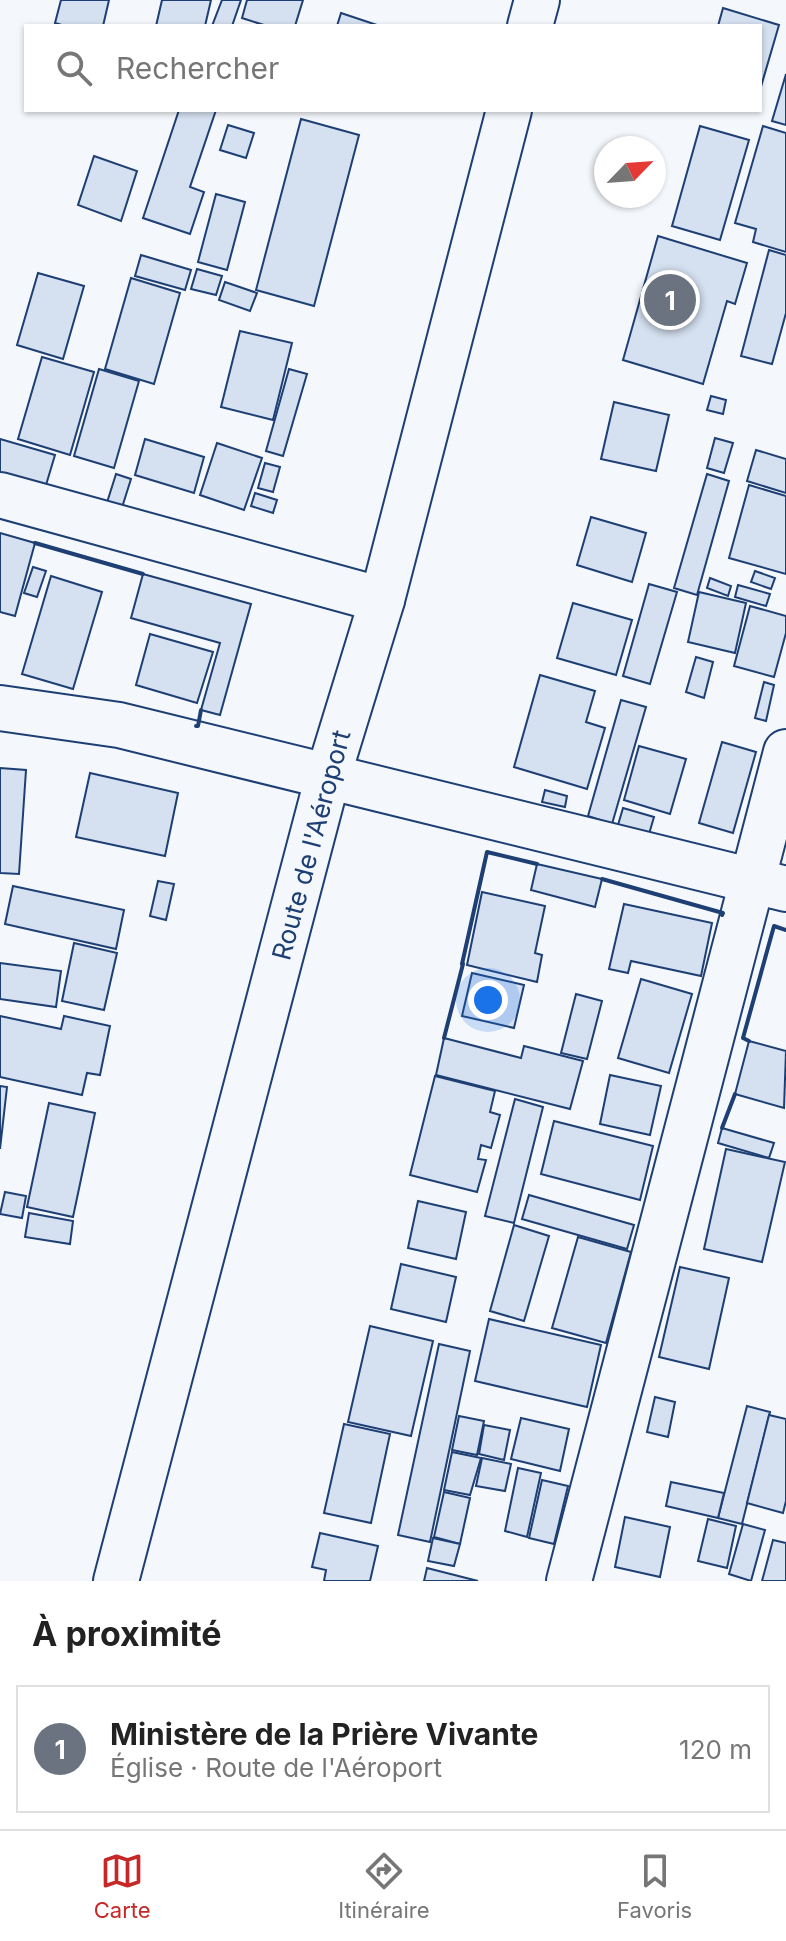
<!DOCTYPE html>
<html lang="fr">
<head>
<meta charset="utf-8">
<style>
	body { margin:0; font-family:Inter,sans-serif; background:#f6f6f6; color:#222 }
	.compass { position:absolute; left:594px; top:136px; width:72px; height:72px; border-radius:50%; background:#fff; box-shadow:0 2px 6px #0004; rotate:65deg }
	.you { position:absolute; left:488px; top:1000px; width:28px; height:28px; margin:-20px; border:6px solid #fff; border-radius:50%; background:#1a73e8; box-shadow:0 0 0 12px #1a73e833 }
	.badge { display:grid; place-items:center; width:52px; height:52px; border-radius:50%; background:#c62828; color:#fff; font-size:26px; font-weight:700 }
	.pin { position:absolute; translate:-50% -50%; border:4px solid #fff; box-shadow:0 2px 8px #0006 }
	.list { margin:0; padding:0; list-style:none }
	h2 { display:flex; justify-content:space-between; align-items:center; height:104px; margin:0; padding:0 32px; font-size:34px }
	h2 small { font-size:26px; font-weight:400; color:#767676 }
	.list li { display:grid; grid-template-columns:52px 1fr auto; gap:24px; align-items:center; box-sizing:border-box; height:128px; margin:0 16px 16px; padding:0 16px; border:2px solid #e0e0e0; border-radius:0px }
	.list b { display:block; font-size:30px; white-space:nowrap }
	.list p { margin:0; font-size:26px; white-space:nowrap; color:#767676 }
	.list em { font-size:26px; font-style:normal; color:#767676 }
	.icon { flex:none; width:44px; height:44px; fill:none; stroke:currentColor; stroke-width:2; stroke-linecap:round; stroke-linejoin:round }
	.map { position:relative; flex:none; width:786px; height:1581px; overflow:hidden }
	.search { position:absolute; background:#fff; box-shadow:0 2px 6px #0004; left:24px; right:24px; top:24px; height:88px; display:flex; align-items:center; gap:20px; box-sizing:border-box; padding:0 28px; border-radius:0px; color:#767676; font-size:30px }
	.sheet { height:248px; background:#fff }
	nav { display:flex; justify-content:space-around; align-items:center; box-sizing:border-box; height:112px; border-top:2px solid #e0e0e0; background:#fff; font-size:22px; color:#767676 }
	nav a { display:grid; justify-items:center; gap:4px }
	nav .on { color:#c62828 }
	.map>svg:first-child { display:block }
	.building { fill:#d5e0f0; stroke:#1d3f73; stroke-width:2 }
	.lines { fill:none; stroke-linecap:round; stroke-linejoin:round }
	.minor-casing { stroke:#1d3f73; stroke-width:48 }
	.major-casing { stroke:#1d3f73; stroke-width:48 }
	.minor { stroke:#f4f7fb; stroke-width:44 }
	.major { stroke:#f4f7fb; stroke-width:44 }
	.wall { stroke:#1d3f73; stroke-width:4 }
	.labels { text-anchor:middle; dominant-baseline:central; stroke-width:6; stroke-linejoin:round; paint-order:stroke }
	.street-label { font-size:26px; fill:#1d3f73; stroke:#f4f7fb }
</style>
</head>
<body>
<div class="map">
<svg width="786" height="1581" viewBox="0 0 786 1581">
	<rect width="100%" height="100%" fill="#f4f7fb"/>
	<g class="building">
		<path d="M61,0h48l-6,26h-38l-10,-3z"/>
		<path d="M162,0h49l-6,26h-49z"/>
		<path d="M222,0h19l-9,26h-20z"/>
		<path d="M247,0h56l-8,26h-28l-25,-8z"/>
		<path d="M723,8l56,17 -19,65v-64h-42z"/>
		<path d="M341,13l36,12v1h-40z"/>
		<path d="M786,74v51l-14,-4z"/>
		<path d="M179,110h37l-26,77 14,5 -14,42 -47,-16z"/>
		<path d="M301,119l58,16 -45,171 -58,-16z"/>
		<path d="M228,125l26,8 -8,25 -26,-8z"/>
		<path d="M700,126l49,14 -29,100 -48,-14z"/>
		<path d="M763,126l23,7v119l-33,-10 3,-13 -21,-6z"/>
		<path d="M94,156l43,15 -16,50 -43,-16z"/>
		<path d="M216,194l29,8 -18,68 -29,-8z"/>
		<path d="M658,236l89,27 -12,41 -8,-3 -24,83 -80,-24z"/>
		<path d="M769,250l17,5v58l-14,51 -31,-8z"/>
		<path d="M141,255l50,15 -6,20 -50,-14z"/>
		<path d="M197,269l25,7 -6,19 -25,-6z"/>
		<path d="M38,273l46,13 -21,73 -46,-14z"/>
		<path d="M131,278l49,15 -26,91 -49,-15z"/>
		<path d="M225,282l32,11 -7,18 -31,-11z"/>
		<path d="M240,331l52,12 -19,77 -52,-13z"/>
		<path d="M42,357l52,15 -24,83 -52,-16z"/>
		<path d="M99,369l40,12 -25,87 -40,-12z"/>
		<path d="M289,369l18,5 -24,82 -17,-5z"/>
		<path d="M711,396l15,4 -3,14 -16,-4z"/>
		<path d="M614,402l55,13 -13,56 -55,-12z"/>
		<path d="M715,438l18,5 -9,30 -17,-5z"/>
		<path d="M0,439l55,16 -15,50 -40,-12z"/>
		<path d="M145,439l59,18 -10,36 -59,-18z"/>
		<path d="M217,443l45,15 -18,52 -44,-15z"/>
		<path d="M756,450l30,9v34l-39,-12z"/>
		<path d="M265,463l15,4 -7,25 -15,-4z"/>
		<path d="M116,474l15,5 -12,38 -15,-5z"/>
		<path d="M707,474l22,7 -32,114 -23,-7z"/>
		<path d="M749,485l37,11v78l-57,-16z"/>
		<path d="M255,493l22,7 -4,13 -22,-7z"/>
		<path d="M591,517l55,16 -14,49 -55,-17z"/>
		<path d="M0,533l35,10 -20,73 -15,-4z"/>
		<path d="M33,567l13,4 -9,26 -13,-4z"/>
		<path d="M755,571l20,7 -4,11 -20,-7z"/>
		<path d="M143,574l108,30 -31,111 -19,-5 19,-67 -89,-25z"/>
		<path d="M51,576l51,16 -29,97 -51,-15z"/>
		<path d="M710,578l21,8 -3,10 -21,-8z"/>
		<path d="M649,584l28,8 -27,92 -27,-8z"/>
		<path d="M738,585l32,9 -4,12 -31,-9z"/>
		<path d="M699,592l47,11 -11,50 -47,-11z"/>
		<path d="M573,603l59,17 -16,55 -59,-17z"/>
		<path d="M750,606l36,10v17l-12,44 -40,-11z"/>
		<path d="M150,634l63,18 -16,51 -61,-18z"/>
		<path d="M696,657l17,5 -9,36 -18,-6z"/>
		<path d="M540,675l55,16 -9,31 19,6 -18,61 -73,-22z"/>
		<path d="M764,682l10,3 -8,36 -11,-3z"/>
		<path d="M621,700l25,7 -34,117 -24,-8z"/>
		<path d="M722,742l34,10 -23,81 -34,-10z"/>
		<path d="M639,746l47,13 -16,55 -46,-14z"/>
		<path d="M0,768l26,2 -7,104 -19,-1z"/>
		<path d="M90,773l88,20 -13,63 -89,-19z"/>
		<path d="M545,790l22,6 -2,11 -23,-5z"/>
		<path d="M623,808l31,9 -5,17 -31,-9z"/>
		<path d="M537,864l65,15 -7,28 -64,-17z"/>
		<path d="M158,881l16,3 -8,36 -16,-4z"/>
		<path d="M13,886l111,24 -8,39 -111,-25z"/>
		<path d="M482,892l63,14 -10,47 7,2 -5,27 -70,-17z"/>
		<path d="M624,904l88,19 -11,53 -70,-15 -3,12 -19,-4z"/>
		<path d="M74,943l43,10 -13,57 -42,-9z"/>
		<path d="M0,963l61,8 -5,36 -56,-8z"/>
		<path d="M472,973l52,12 -10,43 -52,-12z"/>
		<path d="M641,979l51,15 -23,79 -51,-15z"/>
		<path d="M576,994l26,7 -15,58 -26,-6z"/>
		<path d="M0,1016l61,13 3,-13 46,10 -10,49 -13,-2 -5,22 -82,-18z"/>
		<path d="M444,1038l77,20 3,-12 59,15 -13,48 -134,-34z"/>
		<path d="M749,1041l37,10 -2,57 -49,-14z"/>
		<path d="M610,1075l51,11 -11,49 -50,-11z"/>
		<path d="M435,1076l60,15 -5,21 10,3 -9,33 -10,-3 -3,14 8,1 -9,32 -67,-17z"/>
		<path d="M0,1086l7,1 -7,62z"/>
		<path d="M515,1099l28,8 -29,116 -29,-7z"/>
		<path d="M49,1103l46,10 -22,104 -46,-10z"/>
		<path d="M554,1121l99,25 -13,54 -99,-26z"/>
		<path d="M722,1128l52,15 -5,15 -51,-15z"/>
		<path d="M726,1149l59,13 -23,100 -58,-13z"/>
		<path d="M5,1192l21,4 -4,22 -22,-4z"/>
		<path d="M529,1195l105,30 -7,24 -105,-30z"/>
		<path d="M418,1201l48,11 -10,47 -48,-11z"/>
		<path d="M29,1213l44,8 -3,23 -45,-7z"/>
		<path d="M514,1225l35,11 -25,85 -34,-10z"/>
		<path d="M578,1237l53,15 -25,91 -54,-15z"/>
		<path d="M401,1264l55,13 -10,45 -55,-13z"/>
		<path d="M680,1267l49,11 -20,91 -50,-12z"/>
		<path d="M489,1319l112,26 -14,62 -112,-26z"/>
		<path d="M370,1326l63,15 -22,95 -63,-14z"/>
		<path d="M439,1344l31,7 -40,191 -32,-7z"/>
		<path d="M655,1397l20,5 -7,35 -21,-5z"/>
		<path d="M747,1406l23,6 -28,112 -24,-6z"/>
		<path d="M769,1415l17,4v82l-3,12 -36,-10z"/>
		<path d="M459,1416l25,5 -7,34 -25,-5z"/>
		<path d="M521,1418l48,11 -9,42 -49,-12z"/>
		<path d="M344,1424l46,10 -19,89 -47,-10z"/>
		<path d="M484,1425l26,5 -6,30 -25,-6z"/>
		<path d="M452,1452l29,6 -11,37 -26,-5z"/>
		<path d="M482,1458l29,6 -6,27 -29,-5z"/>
		<path d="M518,1468l23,5 -14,64 -22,-6z"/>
		<path d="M542,1480l26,6 -14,58 -25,-6z"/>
		<path d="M671,1482l53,11 -6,25 -52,-12z"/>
		<path d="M444,1492l26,6 -10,46 -26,-7z"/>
		<path d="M625,1517l45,10 -10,50 -45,-10z"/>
		<path d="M708,1519l28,7 -9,42 -29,-7z"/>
		<path d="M743,1524l22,6 -14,51 -22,-7z"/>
		<path d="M320,1533l58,13 -8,35h-46l2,-11 -14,-3z"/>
		<path d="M433,1538l27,6 -6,22 -26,-5z"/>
		<path d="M773,1540l13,3v38h-24z"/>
		<path d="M427,1568l51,13h-54z"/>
	</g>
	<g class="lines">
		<defs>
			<g id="minor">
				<path d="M0,495l382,105"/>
				<path d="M0,708l119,17 667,164"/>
				<path d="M569,1581l217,-829"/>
			</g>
			<g id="major">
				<path d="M530,26l7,-26"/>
				<path d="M116,1581l212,-805 54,-176 127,-490"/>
			</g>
		</defs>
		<use href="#minor" class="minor-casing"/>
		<use href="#major" class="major-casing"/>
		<use href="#minor" class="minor"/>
		<use href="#major" class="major"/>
		<g class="wall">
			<path d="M35,543l108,31"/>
			<path d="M196,726h2l3,-16"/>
			<path d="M602,879l121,34 -1,2"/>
			<path d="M462,964l25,-112 50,12"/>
			<path d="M444,1038l19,-74"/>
			<path d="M749,1041l-6,-3 31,-112 12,4"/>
			<path d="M722,1128l13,-34"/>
		</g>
	</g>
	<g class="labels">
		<g class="street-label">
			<text transform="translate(311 845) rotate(-75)">Route de l'Aéroport</text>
		</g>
	</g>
</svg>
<svg class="compass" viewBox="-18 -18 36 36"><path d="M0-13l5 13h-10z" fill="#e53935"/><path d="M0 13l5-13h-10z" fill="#767676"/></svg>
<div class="you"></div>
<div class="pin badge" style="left:670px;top:300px;background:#6b7280">1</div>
<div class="search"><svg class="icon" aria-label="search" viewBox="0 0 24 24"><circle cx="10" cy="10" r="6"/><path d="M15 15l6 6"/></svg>Rechercher</div>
</div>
<section class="sheet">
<h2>À proximité<small></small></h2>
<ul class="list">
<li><span class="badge" style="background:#6b7280">1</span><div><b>Ministère de la Prière Vivante</b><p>Église · Route de l'Aéroport</p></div><em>120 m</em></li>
</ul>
</section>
<nav>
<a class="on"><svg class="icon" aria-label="map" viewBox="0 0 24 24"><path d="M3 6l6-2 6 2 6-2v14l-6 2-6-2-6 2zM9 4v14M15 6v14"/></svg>Carte</a>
<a><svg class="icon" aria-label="directions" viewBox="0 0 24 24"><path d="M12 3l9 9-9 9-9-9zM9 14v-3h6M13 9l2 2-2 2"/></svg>Itinéraire</a>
<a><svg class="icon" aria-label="saved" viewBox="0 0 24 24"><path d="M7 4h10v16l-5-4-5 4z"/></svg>Favoris</a>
</nav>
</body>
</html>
